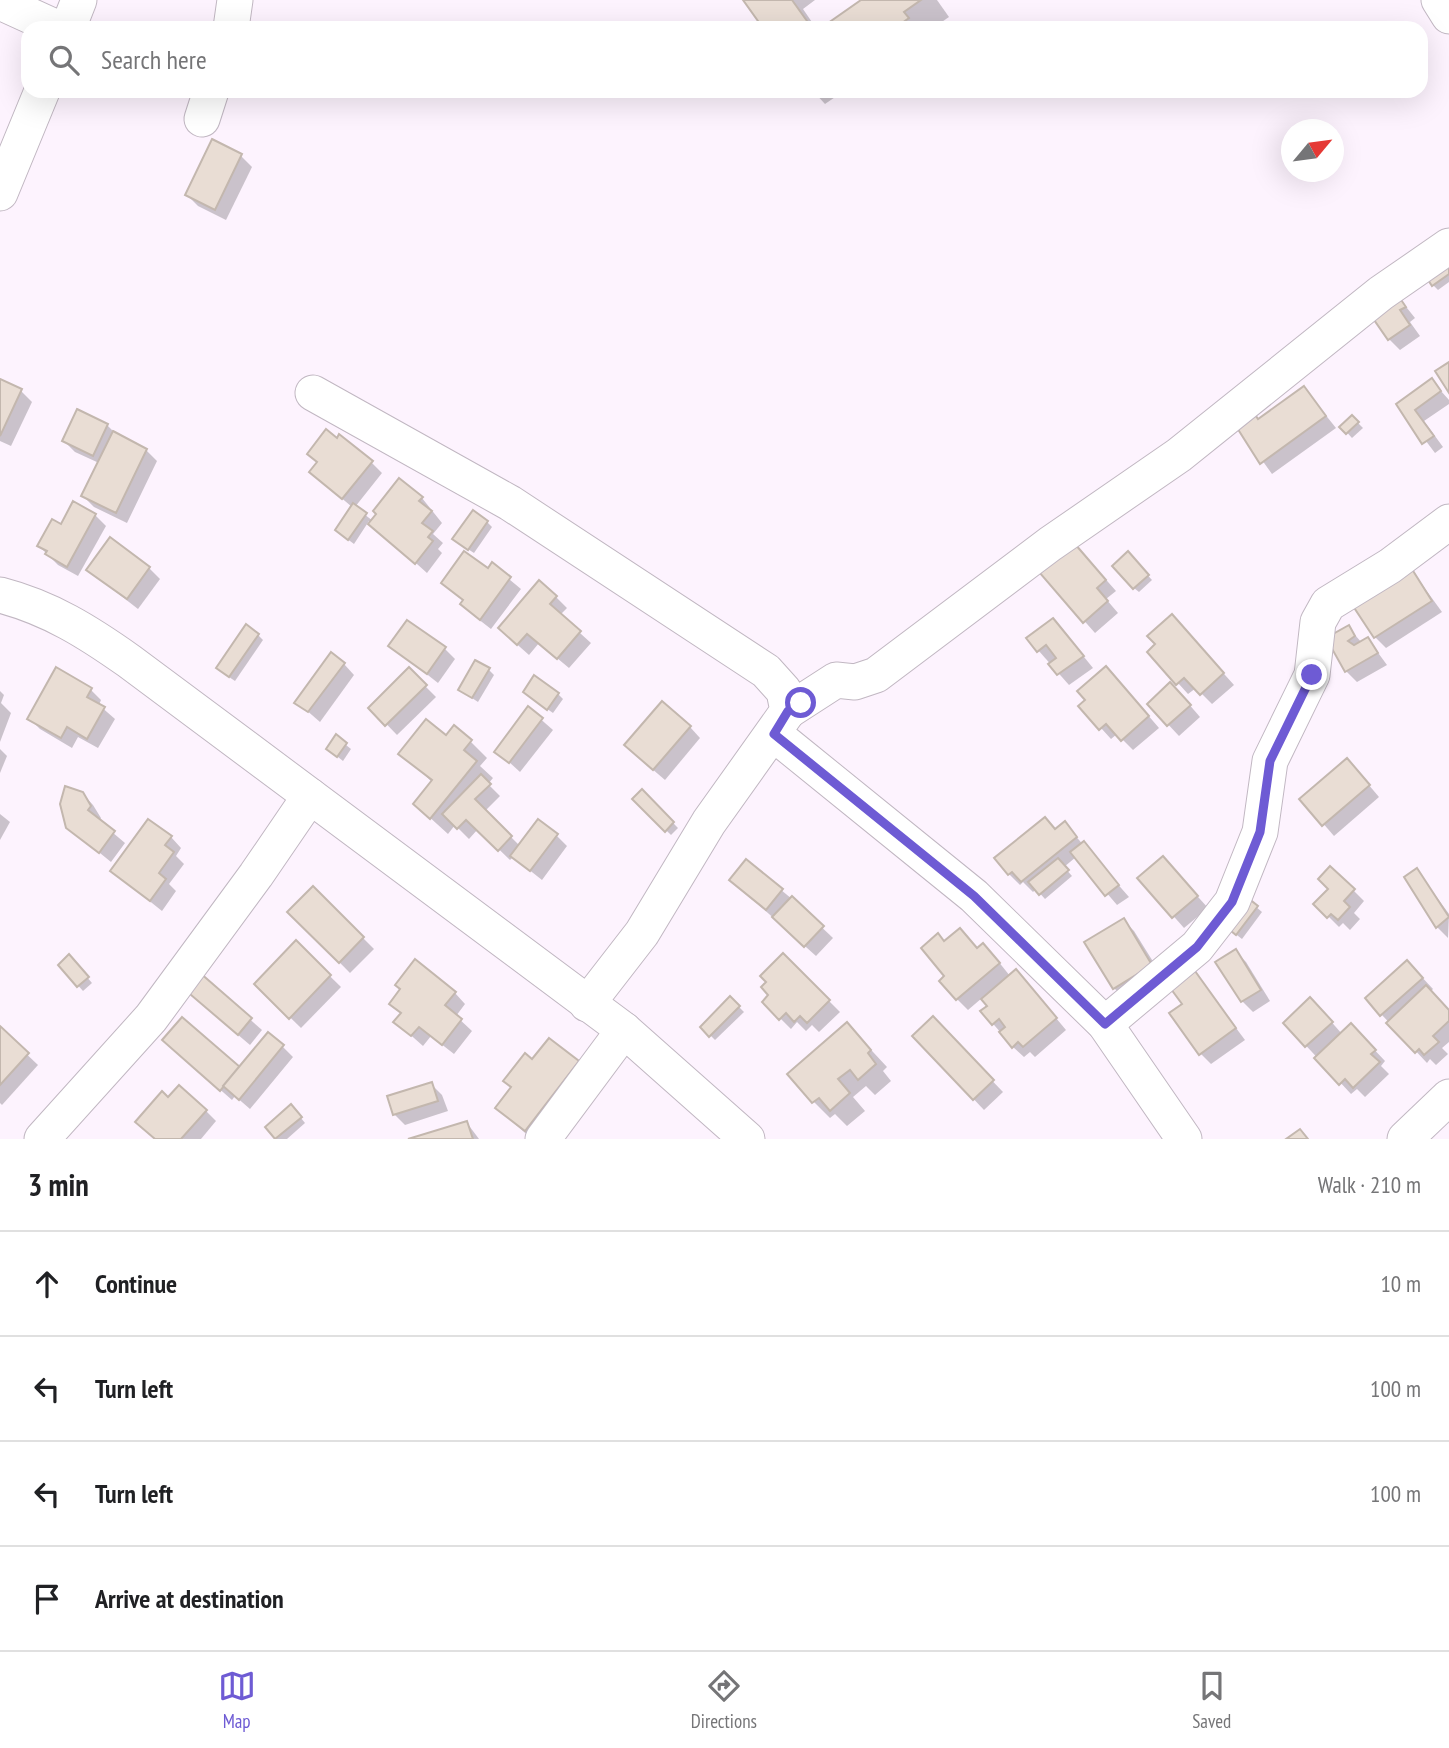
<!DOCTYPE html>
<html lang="en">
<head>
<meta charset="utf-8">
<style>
	body { margin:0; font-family:"PT Sans Narrow",sans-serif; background:#f2f2f2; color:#202124 }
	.compass { position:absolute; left:1281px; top:119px; width:63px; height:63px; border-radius:50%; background:#fff; box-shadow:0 7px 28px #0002; rotate:61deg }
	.stop { position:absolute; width:21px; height:21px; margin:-16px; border:5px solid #6e5bd4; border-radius:50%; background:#fff }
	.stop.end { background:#6e5bd4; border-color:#fff; box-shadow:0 2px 7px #0008 }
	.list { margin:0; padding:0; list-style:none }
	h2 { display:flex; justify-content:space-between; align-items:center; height:91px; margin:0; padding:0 28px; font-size:30px }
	h2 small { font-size:23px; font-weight:400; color:#757577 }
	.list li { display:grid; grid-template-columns:46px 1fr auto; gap:21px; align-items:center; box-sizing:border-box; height:105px; padding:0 28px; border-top:2px solid #e0e0e0 }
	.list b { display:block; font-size:26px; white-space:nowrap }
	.list em { font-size:23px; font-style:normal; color:#757577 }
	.icon { flex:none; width:38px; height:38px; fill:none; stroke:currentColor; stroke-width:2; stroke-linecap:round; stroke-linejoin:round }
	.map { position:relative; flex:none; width:1449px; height:1139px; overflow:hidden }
	.search { position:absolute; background:#fff; box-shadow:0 7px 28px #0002; left:21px; right:21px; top:21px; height:77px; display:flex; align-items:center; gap:18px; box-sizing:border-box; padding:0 24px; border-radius:21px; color:#757577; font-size:26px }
	.sheet { height:511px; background:#fff }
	nav { display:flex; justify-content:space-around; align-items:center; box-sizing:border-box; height:98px; border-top:2px solid #e0e0e0; background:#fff; font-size:19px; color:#757577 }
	nav a { display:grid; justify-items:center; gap:4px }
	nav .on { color:#6e5bd4 }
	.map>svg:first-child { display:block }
	.shadow { fill:#0003 }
	.building { fill:#e9ddd4; stroke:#c3b7ae; stroke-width:2 }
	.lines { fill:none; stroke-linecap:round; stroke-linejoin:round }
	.minor-casing { stroke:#c1b7c2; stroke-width:37 }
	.minor { stroke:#fff; stroke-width:35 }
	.route { stroke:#6e5bd4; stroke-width:9 }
</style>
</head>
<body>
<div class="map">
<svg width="1449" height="1139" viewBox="0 0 1449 1139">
	<rect width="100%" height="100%" fill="#fdf3fe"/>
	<g class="shadow">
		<path d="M745,0h70l-12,9 13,19h-51z"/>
		<path d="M864,0h73l12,17 -16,11h-109z"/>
		<path d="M813,91h31l-19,13z"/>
		<path d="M848,91h11l-7,5z"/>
		<path d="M241,156l11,11 -26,53 -28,-14 -11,-11z"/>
		<path d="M1449,260v22l-11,8 -5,-5z"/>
		<path d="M1395,293l20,25 -5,4 10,14 -20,14 -11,-11z"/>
		<path d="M0,381l21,10 11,11 -21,44 -11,-5z"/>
		<path d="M1432,381l17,19v4l-25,17 19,26 -8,6 -37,-49z"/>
		<path d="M1304,388l32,40 -64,46 -36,-50 23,-4z"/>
		<path d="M1352,417l11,11 -11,10 -10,-11z"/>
		<path d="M107,425l10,10 29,15 11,11 -30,62 -33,-16 -11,-11 16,-33 -24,-11 -11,-11z"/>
		<path d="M371,462l11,11 -27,34 18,14 49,-23 20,25 -9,11 10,9 -5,6 4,4 -15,20 -58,-52 -15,23 -12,-9 10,-28 -41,-35z"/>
		<path d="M95,515l11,11 -28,50 -20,-11 -19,-19 22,-19z"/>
		<path d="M487,522l5,5 -18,26 -14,-9z"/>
		<path d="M1086,557l30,34 -10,8 12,14 -23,20 -54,-61z"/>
		<path d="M1133,559l19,21 -13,12 -5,-4z"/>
		<path d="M492,565l29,24 -30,40 -18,-14 -11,-11 2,-3 -21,-19 45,-11z"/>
		<path d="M149,568l11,11 -22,30 -50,-39z"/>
		<path d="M1410,568l32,44 -56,36 -11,-11z"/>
		<path d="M556,597l11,11 -7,7 31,28 -22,25 -30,-25 -10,12 -18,-16z"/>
		<path d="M1182,627l52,58 -22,19 -16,-16 -8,6 -10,-11z"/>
		<path d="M1348,627l14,16 6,-4 19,26 -30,17 -11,-11z"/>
		<path d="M1063,631l30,37 -24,17 -31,-35z"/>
		<path d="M258,635l5,5 -28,41 -12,-8z"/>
		<path d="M391,646l53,2 11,11 -17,24z"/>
		<path d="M344,664l10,11 -34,47 -23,-20z"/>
		<path d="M409,670l27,27 -39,38 -26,-27z"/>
		<path d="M489,670l5,5 -16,27 -18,-12z"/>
		<path d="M1117,679l42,49 -26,22 -16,-16 -6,5 -10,-11z"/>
		<path d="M90,689l11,11 -2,5 16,14 -17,29 -20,-11 -6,11 -32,-19 -11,-11z"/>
		<path d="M0,691l4,4 -3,8 10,10 -11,29z"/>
		<path d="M558,694l5,5 -10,14 -23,-16z"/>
		<path d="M1181,695l19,22 -21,19 -30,-32z"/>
		<path d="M529,709l24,21 -33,42 -23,-21z"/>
		<path d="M690,727l10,11 -35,42 -28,-24z"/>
		<path d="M336,737l15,12 -8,12 -10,-8z"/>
		<path d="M446,737l25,5 16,16 -7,8 13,12 -5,6 12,12 -15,15 35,35 36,-11 11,11 -25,34 -29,-23 -3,3 -32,-31 -9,10 -14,-14 -7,9 -33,-30 17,-22 -31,-29z"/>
		<path d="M0,749l7,7 -7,17z"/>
		<path d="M1357,771l22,26 -45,39 -32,-37z"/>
		<path d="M642,791l36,37 -7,7 -37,-36z"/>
		<path d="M82,793l11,12 8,13 -2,3 26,22 -14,19 -43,-35z"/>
		<path d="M0,814l10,8 -10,18z"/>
		<path d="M1045,819l12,11 8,-6 64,73 -12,8 -41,-48 -12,10 8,9 -27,23 -9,-10 -3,3 -10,-10 -3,3 -11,-11z"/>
		<path d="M171,837l10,11 -5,8 8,8 -15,20 7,7 -14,20 -50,-40z"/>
		<path d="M746,861l46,38 41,39 -17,18 -74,-66z"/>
		<path d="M1331,868l33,33 -10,12 6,6 -10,11 -7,-7 -4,4 -23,-23 14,-15z"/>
		<path d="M1173,869l35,39 -24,20 -44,-50z"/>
		<path d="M1417,870l32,44 -1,24 -11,-11z"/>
		<path d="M313,888l61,61 -24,24 -60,-61z"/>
		<path d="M1248,900l14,12 -20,27 -9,-7z"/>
		<path d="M1123,920l11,11 28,45 -37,23 -11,-11z"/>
		<path d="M960,930l18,19 16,7 16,20 16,6 40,48 -31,27 -5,-5 -6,5 -11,-10 -30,-35 6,-6 -7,-8 -14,12 -11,-11 -10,-22 -2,-34z"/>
		<path d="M296,943l45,44 -40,41 -45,-44z"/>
		<path d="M1236,952l10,10 24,39 -17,11 -11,-11z"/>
		<path d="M783,955l57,57 -21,20 -7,-7 -6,6 -9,-9 -6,7 -27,-27 7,-7z"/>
		<path d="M74,962l18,21 -9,8 -23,-26z"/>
		<path d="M1195,973l50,67 -34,24 -11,-11 -15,-48z"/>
		<path d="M1418,973l15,16 -3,3 19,20v30l-7,6 6,6 -12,11 -6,-6 -3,4 -45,-48z"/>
		<path d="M199,974l63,56 -12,15 -53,-45z"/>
		<path d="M402,990l53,3 10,11 -9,12 16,15 -18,23 -23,-18 -8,10 -27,-24 6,-8 -11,-10z"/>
		<path d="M730,998l14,14 -29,28 -13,-13z"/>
		<path d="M1321,1010l21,24 9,-9 34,36 -4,5 8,8 -24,23 -8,-8 -6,5 -66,-71z"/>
		<path d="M933,1019l70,73 -19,18 -70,-74z"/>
		<path d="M847,1024l40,43 -4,4 8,10 -16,14 -9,-9 -13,11 12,14 -18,15 -12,-12 -5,4 -16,-16z"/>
		<path d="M0,1029l38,36 -36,40 -2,-2z"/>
		<path d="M283,1047l10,10 -43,52 -15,-13 -3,4 -57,-50 64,19z"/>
		<path d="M533,1062h44l17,17 -62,60 -35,-31z"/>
		<path d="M431,1084l11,11 6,16 -43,14 -11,-11z"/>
		<path d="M168,1100l38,11 10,10 -15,18h-45z"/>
		<path d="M296,1112l9,11 -18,16h-10l-10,-12z"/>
		<path d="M467,1123l12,16h-64z"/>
	</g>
	<g class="building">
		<path d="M743,0h49l20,28h-49z"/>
		<path d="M861,0h60l-17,12 5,6 -14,10h-74z"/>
		<path d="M212,139l30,15 -27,56 -30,-15z"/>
		<path d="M1449,260v14l-17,12 -16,-25z"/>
		<path d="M1395,291l11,16 -6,3 10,15 -22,15 -27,-39z"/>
		<path d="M1449,362v31l-14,-22z"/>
		<path d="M1432,378l9,13 -26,19 19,26 -12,8 -26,-40z"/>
		<path d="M0,379l22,10 -22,47z"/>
		<path d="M1304,386l22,30 -66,48 -26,-41 18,-13 6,9z"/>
		<path d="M77,409l31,15 -15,32 -31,-15z"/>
		<path d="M1352,415l7,7 -13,12 -7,-7z"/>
		<path d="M326,429l11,9 2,-4 34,27 -31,38 -33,-27 8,-10 -10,-8z"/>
		<path d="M113,431l34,18 -31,64 -35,-17z"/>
		<path d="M399,478l24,19 -4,4 13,10 -10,12 11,8 -5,6 5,4 -18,23 -47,-40 8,-10 -3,-3z"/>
		<path d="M73,501l23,13 -29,53 -22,-13 2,-3 -10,-5 15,-27 9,5z"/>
		<path d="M353,503l14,10 -19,27 -13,-10z"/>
		<path d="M473,510l15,11 -20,29 -16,-11z"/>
		<path d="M110,537l40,30 -23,32 -41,-29z"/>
		<path d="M1075,544l31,36 -9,8 11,13 -25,22 -44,-51z"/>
		<path d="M464,551l24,17 4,-6 19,15 -31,43 -20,-16 3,-4 -22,-17z"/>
		<path d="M1128,551l21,24 -16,14 -21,-23z"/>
		<path d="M1410,566l22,35 -58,37 -23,-35z"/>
		<path d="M539,580l18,16 -7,8 31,27 -24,28 -30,-25 -10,11 -19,-17z"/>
		<path d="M1172,614l52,59 -24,22 -16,-17 -8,7 -29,-33 8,-8 -8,-8z"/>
		<path d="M1053,618l31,38 -27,19 -9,-11 8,-6 -10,-13 -9,7 -11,-14z"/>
		<path d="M407,620l39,27 -19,27 -39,-28z"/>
		<path d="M246,624l13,10 -30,43 -13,-9z"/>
		<path d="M1349,625l6,11 -7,5 6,4 14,-8 10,16 -33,19 -19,-34z"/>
		<path d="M331,652l14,11 -37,49 -14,-9z"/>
		<path d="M475,660l15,8 -18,30 -14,-8z"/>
		<path d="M1106,666l43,50 -28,25 -15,-17 -7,6 -21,-24 7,-6 -8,-9z"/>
		<path d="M56,667l36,21 -5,9 18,10 -18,32 -20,-12 -6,11 -34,-19z"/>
		<path d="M409,667l18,18 -42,41 -17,-18z"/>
		<path d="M534,675l25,18 -12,17 -24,-18z"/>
		<path d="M1170,682l21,23 -24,21 -20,-22z"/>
		<path d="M662,701l29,25 -38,44 -29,-25z"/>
		<path d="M528,706l15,12 -34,45 -15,-11z"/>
		<path d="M426,719l20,16 8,-10 18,15 -8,10 13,11 -47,58 -17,-15 19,-24 -34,-26z"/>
		<path d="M336,734l11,9 -10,14 -11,-8z"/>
		<path d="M1347,758l23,27 -48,41 -23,-27z"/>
		<path d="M481,774l10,10 -16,15 37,37 -14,15 -32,-31 -9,9 -15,-15z"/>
		<path d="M65,786l18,6 8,14 -3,4 27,21 -16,22 -33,-25 -6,-24z"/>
		<path d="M642,789l32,33 -9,10 -33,-33z"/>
		<path d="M1045,817l10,12 10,-8 12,16 -56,45 -9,-10 -4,3 -14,-17z"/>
		<path d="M148,819l24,17 -7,9 9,7 -15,21 7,6 -16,22 -40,-30z"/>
		<path d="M538,819l20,15 -28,37 -20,-15z"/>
		<path d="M1084,841l35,44 -14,11 -35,-44z"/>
		<path d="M1163,856l35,40 -26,22 -35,-40z"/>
		<path d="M1058,858l11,12 -30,25 -11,-13z"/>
		<path d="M746,859l37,30 -17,21 -37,-30z"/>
		<path d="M1330,866l25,23 -11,12 6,6 -12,13 -7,-6 -4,4 -14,-14 15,-15 -10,-10z"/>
		<path d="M1417,868l32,49 -13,11 -32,-51z"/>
		<path d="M313,886l51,51 -25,26 -52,-51z"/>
		<path d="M792,896l32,30 -20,21 -32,-30z"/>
		<path d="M1248,898l10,8 -22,29 -10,-8z"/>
		<path d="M1124,918l28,47 -39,24 -29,-47z"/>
		<path d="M960,928l17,20 6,-5 17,20 -44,37 -17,-19 5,-5 -23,-28 17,-15 6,8z"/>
		<path d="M296,940l35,35 -42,44 -35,-35z"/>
		<path d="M1236,949l25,41 -20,12 -26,-40z"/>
		<path d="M783,953l47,47 -23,23 -7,-7 -6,6 -8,-9 -7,7 -17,-18 6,-7 -7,-8 5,-5 -6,-6z"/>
		<path d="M69,954l20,23 -12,10 -19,-22z"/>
		<path d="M415,959l41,33 -11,13 17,14 -20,26 -23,-18 -8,9 -18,-14 8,-9 -12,-9 11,-15 -5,-4z"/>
		<path d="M1407,960l16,18 -43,38 -15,-18z"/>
		<path d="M1016,969l41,49 -34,29 -5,-5 -6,6 -13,-16 6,-5 -6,-8 -7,6 -12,-14 7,-5 -6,-7z"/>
		<path d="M1195,971l41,57 -37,27 -30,-42 13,-9 -11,-15z"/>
		<path d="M199,972l53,46 -14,17 -54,-46z"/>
		<path d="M1426,985l23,25v11l-16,15 6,6 -15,13 -5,-6 -4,4 -29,-30z"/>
		<path d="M730,996l10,10 -31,31 -9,-10z"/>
		<path d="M1310,997l23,25 -28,25 -22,-24z"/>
		<path d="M933,1016l61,64 -21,20 -61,-64z"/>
		<path d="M182,1017l58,50 -20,24 -58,-51z"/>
		<path d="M847,1022l24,28 -3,3 8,11 -18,16 -8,-10 -12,9 12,14 -20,18 -11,-13 -7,5 -25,-29z"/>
		<path d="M1351,1023l25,27 -5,4 9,8 -27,26 -8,-9 -6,6 -25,-27z"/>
		<path d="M0,1026l29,27 -29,32z"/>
		<path d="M268,1032l16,13 -45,55 -16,-14z"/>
		<path d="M549,1038l30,23 -54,70 -30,-23 16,-21 -8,-6 22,-28 7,6z"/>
		<path d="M432,1082l6,19 -45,14 -6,-19z"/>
		<path d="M179,1085l28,25 -26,29h-26l-20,-17 27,-31 6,6z"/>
		<path d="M291,1104l11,13 -27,22 -10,-12z"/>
		<path d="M467,1121l6,18h-65z"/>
		<path d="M1300,1129l8,10h-22z"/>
	</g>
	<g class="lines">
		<defs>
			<g id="minor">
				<path d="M1439,0l10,16"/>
				<path d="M0,2l57,26"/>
				<path d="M68,28l11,-28"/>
				<path d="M231,28l4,-28"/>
				<path d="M202,119l9,-28"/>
				<path d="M0,193l42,-102"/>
				<path d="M313,393l197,110 256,168 18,20 4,20 -79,111 -67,111 -55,71"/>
				<path d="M0,595c50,13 88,37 129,66l495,369 123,109"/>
				<path d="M788,711l48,-31 19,2 21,-7 174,-131 129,-89 202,-162 68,-47"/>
				<path d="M774,734l200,162 131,128 79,115"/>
				<path d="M1105,1024l92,-77 35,-45 28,-70 10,-71 42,-86 6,-53 10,-18 62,-38 59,-44"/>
				<path d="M42,1139l109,-121 105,-143 54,-79"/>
				<path d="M543,1139l81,-109"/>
				<path d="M1405,1139l44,-42"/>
			</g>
		</defs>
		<use href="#minor" class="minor-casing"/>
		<use href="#minor" class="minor"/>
	</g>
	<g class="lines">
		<path class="route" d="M801,703l-13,8 -14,23 200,162 131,128 92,-77 35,-45 28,-70 10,-71 42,-86"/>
	</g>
</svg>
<svg class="compass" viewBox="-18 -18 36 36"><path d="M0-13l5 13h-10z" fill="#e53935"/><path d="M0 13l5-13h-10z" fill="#757577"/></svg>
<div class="stop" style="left:801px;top:703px"></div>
<div class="stop end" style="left:1312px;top:675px"></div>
<div class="search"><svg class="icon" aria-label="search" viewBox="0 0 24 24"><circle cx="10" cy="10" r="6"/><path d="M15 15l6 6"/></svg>Search here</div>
</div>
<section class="sheet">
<h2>3 min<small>Walk · 210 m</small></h2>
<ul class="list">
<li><svg class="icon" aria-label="ahead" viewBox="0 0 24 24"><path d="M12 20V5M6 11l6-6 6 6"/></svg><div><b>Continue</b></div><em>10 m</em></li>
<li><svg class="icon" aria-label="left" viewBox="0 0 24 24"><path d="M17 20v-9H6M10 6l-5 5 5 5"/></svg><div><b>Turn left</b></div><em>100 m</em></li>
<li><svg class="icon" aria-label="left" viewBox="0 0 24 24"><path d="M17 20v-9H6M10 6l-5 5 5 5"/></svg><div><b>Turn left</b></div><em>100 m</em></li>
<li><svg class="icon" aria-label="arrive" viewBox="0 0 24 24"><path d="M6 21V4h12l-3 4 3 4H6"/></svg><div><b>Arrive at destination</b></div></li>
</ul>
</section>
<nav>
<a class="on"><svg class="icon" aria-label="map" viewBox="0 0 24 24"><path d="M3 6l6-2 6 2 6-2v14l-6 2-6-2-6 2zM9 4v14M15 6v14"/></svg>Map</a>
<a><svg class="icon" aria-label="directions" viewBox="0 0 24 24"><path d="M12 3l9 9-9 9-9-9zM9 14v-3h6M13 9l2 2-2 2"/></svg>Directions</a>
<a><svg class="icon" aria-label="saved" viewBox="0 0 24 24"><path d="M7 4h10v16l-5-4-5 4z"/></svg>Saved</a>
</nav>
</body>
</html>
